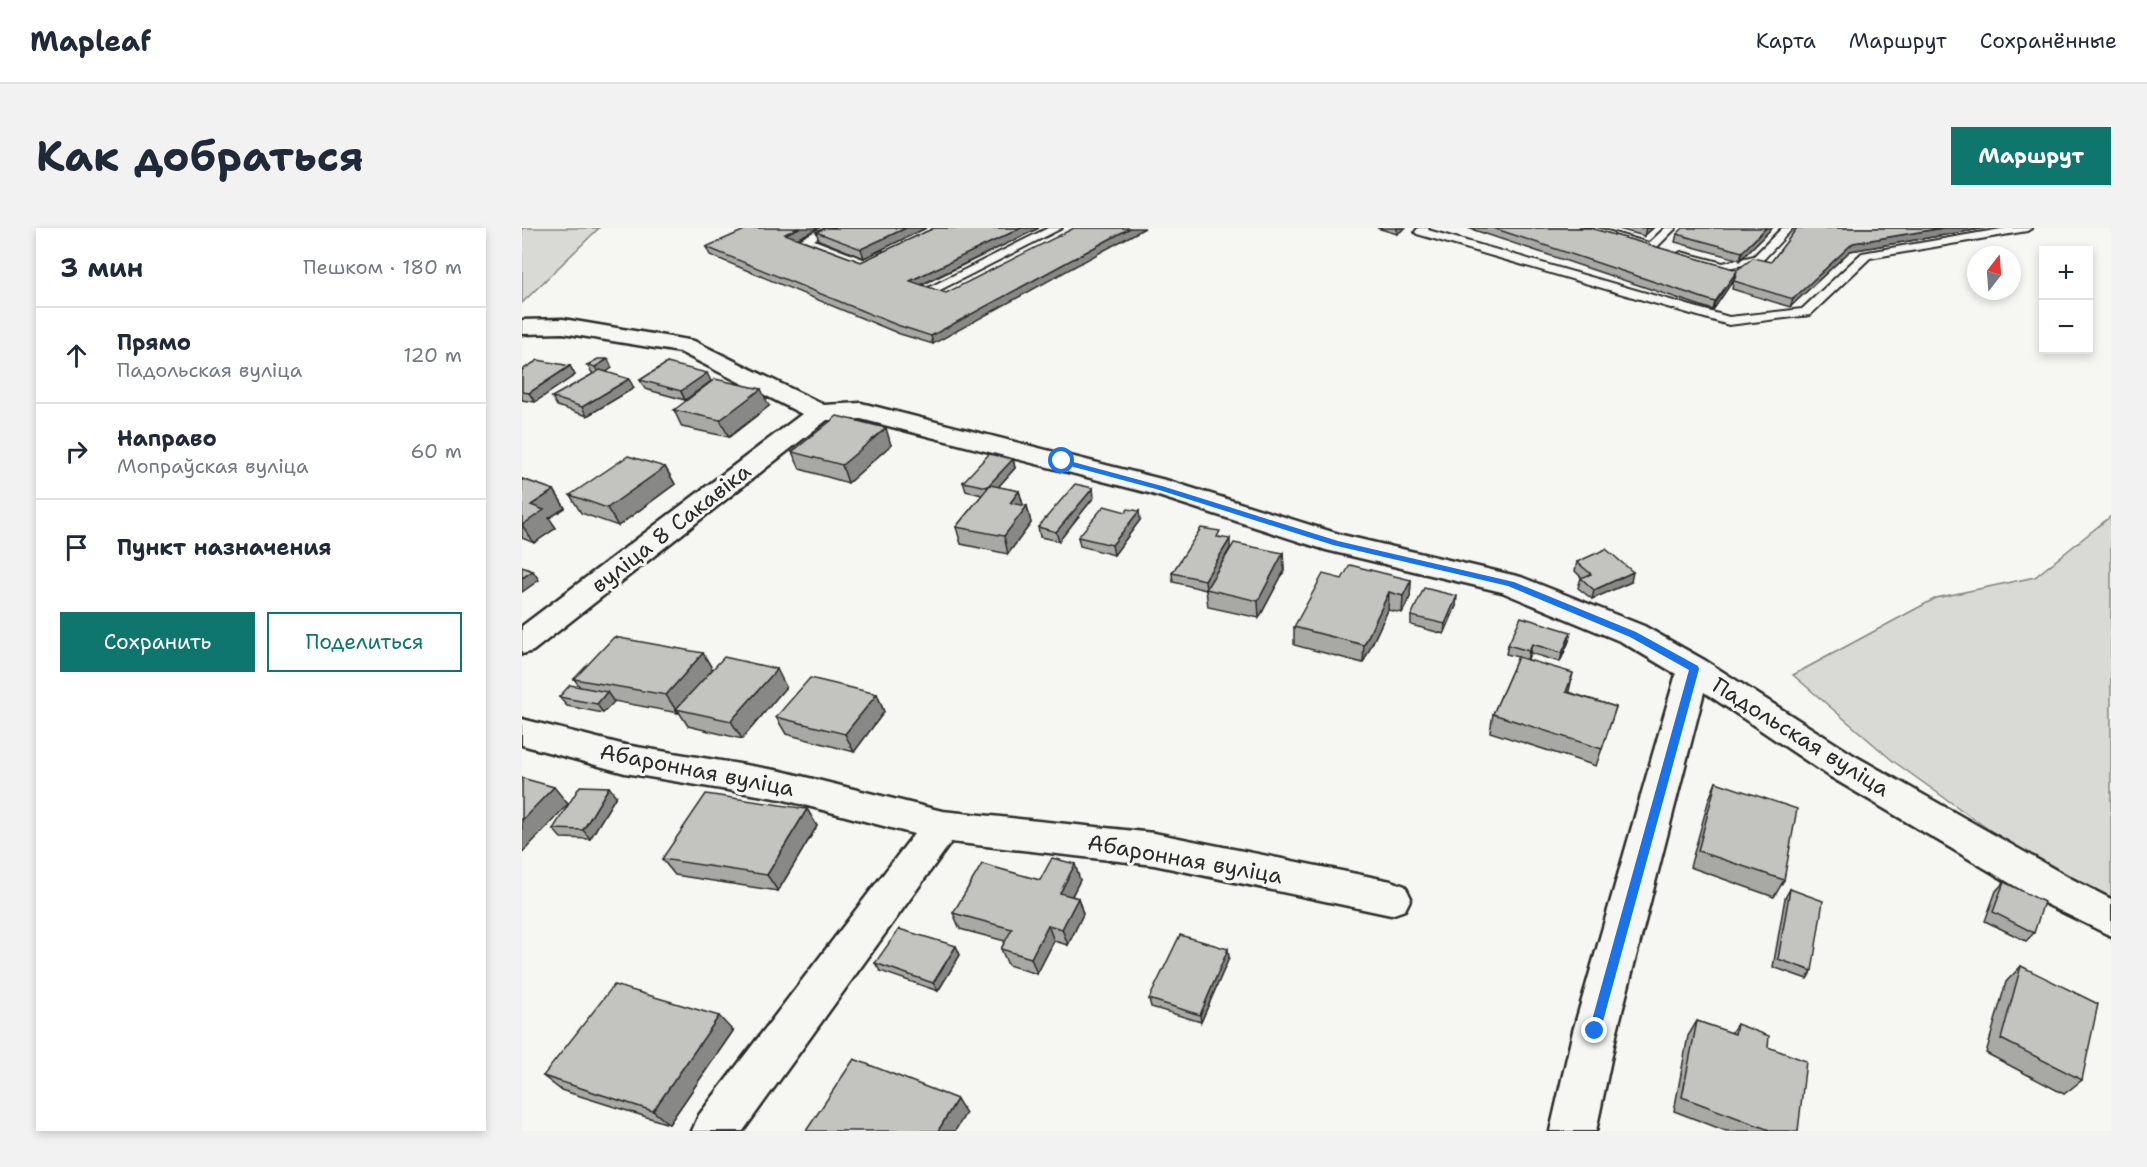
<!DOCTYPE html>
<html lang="ru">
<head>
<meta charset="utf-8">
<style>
	body { margin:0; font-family:"Shantell Sans",sans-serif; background:#f2f2f3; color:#1f2937 }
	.controls { position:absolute; right:18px; top:18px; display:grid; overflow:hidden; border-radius:0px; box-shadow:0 3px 9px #0003 }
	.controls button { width:54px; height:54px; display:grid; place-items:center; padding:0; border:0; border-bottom:2px solid #e0e1e3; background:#fff; color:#1f2937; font:30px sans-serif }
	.compass { position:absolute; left:1445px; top:18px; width:54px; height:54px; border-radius:50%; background:#fff; box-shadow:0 3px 9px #0003; rotate:17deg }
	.stop { position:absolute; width:18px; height:18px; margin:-14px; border:4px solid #1a73e8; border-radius:50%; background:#fff }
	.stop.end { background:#1a73e8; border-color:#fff; box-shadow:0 2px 6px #0008 }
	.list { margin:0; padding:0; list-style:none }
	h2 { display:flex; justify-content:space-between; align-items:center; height:78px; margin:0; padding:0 24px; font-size:26px }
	h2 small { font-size:20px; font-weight:400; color:#747a83 }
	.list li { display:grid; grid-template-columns:39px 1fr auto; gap:18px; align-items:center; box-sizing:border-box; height:96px; padding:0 24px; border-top:2px solid #e0e1e3 }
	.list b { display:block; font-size:22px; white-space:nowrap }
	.list p { margin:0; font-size:20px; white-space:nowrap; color:#747a83 }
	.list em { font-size:20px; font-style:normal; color:#747a83 }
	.actions { display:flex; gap:12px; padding:18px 24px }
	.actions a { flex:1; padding:14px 0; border:2px solid #0f766e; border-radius:0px; text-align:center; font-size:21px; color:#0f766e }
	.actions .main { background:#0f766e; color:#fff }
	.icon { flex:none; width:33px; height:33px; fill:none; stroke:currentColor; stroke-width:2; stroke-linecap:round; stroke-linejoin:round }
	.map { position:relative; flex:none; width:1589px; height:903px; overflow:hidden; border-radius:0px }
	header { display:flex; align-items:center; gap:36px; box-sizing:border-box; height:84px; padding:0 30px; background:#fff; border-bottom:2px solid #e0e1e3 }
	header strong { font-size:28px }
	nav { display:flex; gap:33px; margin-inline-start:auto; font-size:21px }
	.intro { display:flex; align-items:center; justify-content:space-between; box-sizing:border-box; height:144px; padding:0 36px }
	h1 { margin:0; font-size:42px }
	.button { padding:15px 27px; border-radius:0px; background:#0f766e; color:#fff; font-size:21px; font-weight:700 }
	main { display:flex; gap:36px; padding:0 36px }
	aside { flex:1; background:#fff; border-radius:0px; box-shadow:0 3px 9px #0003 }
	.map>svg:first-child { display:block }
	.green { fill:#d9d9d5; stroke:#828280; stroke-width:1.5 }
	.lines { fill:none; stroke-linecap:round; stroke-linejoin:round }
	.lane-casing { stroke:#2b2b2b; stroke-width:4 }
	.street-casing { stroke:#2b2b2b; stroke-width:5 }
	.lane { fill:#f6f6f2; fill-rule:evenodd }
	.street { fill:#f6f6f2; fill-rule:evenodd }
	.wall { fill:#a8a8a5; stroke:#2b2b2b; stroke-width:1.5 }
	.shaded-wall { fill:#888886; stroke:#2b2b2b; stroke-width:1.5 }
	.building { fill:#c3c3c0; stroke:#2b2b2b; stroke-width:1.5 }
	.route { fill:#1a73e8 }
	.labels { text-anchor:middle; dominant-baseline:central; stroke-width:6; stroke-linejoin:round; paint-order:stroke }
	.street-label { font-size:22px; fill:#2b2b2b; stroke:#f6f6f2 }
</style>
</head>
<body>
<header>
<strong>Mapleaf</strong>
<nav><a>Карта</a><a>Маршрут</a><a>Сохранённые</a></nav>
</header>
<div class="intro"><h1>Как добраться</h1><a class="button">Маршрут</a></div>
<main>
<aside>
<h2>3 мин<small>Пешком · 180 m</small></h2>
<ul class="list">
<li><svg class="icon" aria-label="ahead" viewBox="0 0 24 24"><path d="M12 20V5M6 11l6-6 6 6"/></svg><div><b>Прямо</b><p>Падольская вуліца</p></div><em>120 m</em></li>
<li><svg class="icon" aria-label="right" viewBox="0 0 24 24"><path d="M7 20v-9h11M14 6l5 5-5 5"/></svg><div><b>Направо</b><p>Мопраўская вуліца</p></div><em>60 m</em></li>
<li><svg class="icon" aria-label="arrive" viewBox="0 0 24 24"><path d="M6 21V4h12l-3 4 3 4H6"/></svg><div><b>Пункт назначения</b></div></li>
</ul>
<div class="actions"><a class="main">Сохранить</a><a>Поделиться</a></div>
</aside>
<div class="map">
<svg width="1589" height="903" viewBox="0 0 1589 903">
	<rect width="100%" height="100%" fill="#f6f6f2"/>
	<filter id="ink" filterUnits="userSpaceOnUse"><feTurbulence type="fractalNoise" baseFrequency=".0167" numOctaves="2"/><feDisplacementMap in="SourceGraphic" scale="12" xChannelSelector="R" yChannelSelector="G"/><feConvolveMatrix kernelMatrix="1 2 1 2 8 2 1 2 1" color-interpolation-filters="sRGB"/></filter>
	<g filter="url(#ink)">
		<g class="green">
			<path d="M0,0h77l-77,75z"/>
			<path d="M1589,288v401l-218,-156 -100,-86 143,-77 99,-21z"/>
		</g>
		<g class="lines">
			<defs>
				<g id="lane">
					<path d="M299,0h14l-21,12 49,19 19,-8 6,3 -25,12 -64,-26z"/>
					<path d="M526,0h14l-124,63 -4,1 -6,-4z"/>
					<path d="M896,0h11l-1,2 301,87 73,-8 60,-56 145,-25h25l-5,3 -157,27 -60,57 -81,10 -312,-91 -2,-2z"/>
					<path d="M1058,0h17l52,15 16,-15h11l-21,21 -4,1z"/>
					<path d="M1260,0h11l-31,33 -39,8 -46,-12 -2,-2 6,-3 42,11 31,-7z"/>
				</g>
				<g id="street">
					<path d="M41,91l131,22 130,64 37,-2 308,78 173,54 179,42 123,49 62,35 149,95 215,122 41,21v37l-69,-34 -213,-126 -125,-84 -87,339 -21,100h-46l23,-100 103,-357 -54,-32 -120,-50 -176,-42 -177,-57 -288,-74 -34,1 -294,231 -11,3v-28l280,-212 -122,-62 -117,-19 -41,1v-14z"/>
					<path d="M0,491l103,26 156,26 161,40 212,22 237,48 14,5 6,12 -6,12 -14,5 -237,-50 -203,-23 -208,289h-51l7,-16 215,-281 -133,-35 -156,-26 -103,-28z"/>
				</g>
			</defs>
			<use href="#lane" class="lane-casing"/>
			<use href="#street" class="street-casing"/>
			<use href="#lane" class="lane"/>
			<use href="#street" class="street"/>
		</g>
		<g class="wall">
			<path d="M304,0h100l-62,30 -45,-18 -3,-8z"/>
			<path d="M412,0h105l-117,57 11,59 -33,-10 -190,-79 -4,-8 91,-9 64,24z"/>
			<path d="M855,0h28l-8,6z"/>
			<path d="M946,0h122l147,42 34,-8 26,-34h189l-136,23 -60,56 -58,-18 2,-10 -21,31z"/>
			<path d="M1093,0h38l-9,8z"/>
			<path d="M1250,0l-32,32 -65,-18 2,-8z"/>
			<path d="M145,135l18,37 -40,-11 -5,-9z"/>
			<path d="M65,137l25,3 -6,4 28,16 -47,28 -30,-10 -5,-9 41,-23z"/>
			<path d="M48,138l5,9 -40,27 -13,-2v-30z"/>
			<path d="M247,178l-40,31 -47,-10 -8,-17z"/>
			<path d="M369,217l-43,38 -48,-14 -8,-17z"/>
			<path d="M491,231l2,9 -17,19 21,4 4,14 4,1 4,17 -23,31 -47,-10 -5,-17 26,-32 -16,-4 -3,-9z"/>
			<path d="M143,239l10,17 -57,42 -37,-13 -11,-18z"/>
			<path d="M0,251l32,11 11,18 -16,10 7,10 -22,15 -12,-5z"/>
			<path d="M572,269l-35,44 -19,-4 -2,-10z"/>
			<path d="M618,292l-26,35 -34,-9 -2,-9z"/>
			<path d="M698,309l10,11 53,5 1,18 -25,47 -51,-11 -2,-17 -33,-8 -1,-9z"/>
			<path d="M1055,334l54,20 -39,17 -14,-11 3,-10h1l-7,-7z"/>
			<path d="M889,352l-1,17 -8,16 -14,-3 -25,53 -69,-18v-18z"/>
			<path d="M934,378l-12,28 -33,-9v-9z"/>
			<path d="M1047,413l-9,21 -30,-9 -2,6 40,33 48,15 -20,59 -106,-34 3,-18 25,-57 -12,-3 2,-9z"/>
			<path d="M191,441l73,18 -44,52 -54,-13 -9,-14 -1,1 -64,-12 -11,12 -36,-7 -8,-9 21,-10 -6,-8z"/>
			<path d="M355,466l7,18 -30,40 -68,-18 -10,-17z"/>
			<path d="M1194,554l68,98 -10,17 -84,-30 19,-68z"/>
			<path d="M94,568l-26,43 -29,-1 -8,-9z"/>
			<path d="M285,581l10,17 -39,65 -103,-16 -13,-16z"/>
			<path d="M518,652h40l-8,16 6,2 5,16 -15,31 -14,-4 -17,33 -29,-9 -7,-16 4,-8 -45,-12 -7,-16z"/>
			<path d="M1482,654l30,51 -8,8 -41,-20 11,-30z"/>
			<path d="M1268,661l22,82 -5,8 -34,-12 12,-69z"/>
			<path d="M434,718l4,9 -22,36 -58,-20 -5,-8z"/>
			<path d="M707,730l-28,64 -50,-15 -2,-8z"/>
			<path d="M1499,738l61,114 -18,14 -78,-41 20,-71z"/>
			<path d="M1175,793l34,12 6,-9 31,23 30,84h-72l-52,-20 14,-75z"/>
			<path d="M211,803l-64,93 -108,-34 -18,-14z"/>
		</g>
		<g class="shaded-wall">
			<path d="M277,0h20l-31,15 -3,-9z"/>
			<path d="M384,0h20l-62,30 -3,-9z"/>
			<path d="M499,0h18l-127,61 -2,-8z"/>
			<path d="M608,0h15l-212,116 -2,-8z"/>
			<path d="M875,0h8l-8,6z"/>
			<path d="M1124,0h7l-9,8z"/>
			<path d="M1244,0h6l-32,32 2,-8z"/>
			<path d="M1421,0h43l-136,23 -60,56 3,-8 60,-56z"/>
			<path d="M1215,43l-3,8 -21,31 2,-8z"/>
			<path d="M86,131l4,9 -12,8 -5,-9z"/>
			<path d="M48,138l5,9 -40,27 -6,-9z"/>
			<path d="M185,145l4,8 -26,19 -4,-9z"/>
			<path d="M107,151l5,9 -47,28 -5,-9z"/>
			<path d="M239,161l8,17 -40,31 -9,-17z"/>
			<path d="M364,200l5,17 -43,38 -6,-18z"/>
			<path d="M491,231l2,9 -25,28 -3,-9z"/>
			<path d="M143,239l10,17 -57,42 -11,-18z"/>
			<path d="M571,260l1,9 -35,44 -3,-9z"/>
			<path d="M32,262l11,18 -16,10 7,10 -22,15 -12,-18 9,-20z"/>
			<path d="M497,263l5,17 -14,-5z"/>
			<path d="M505,278l4,17 -23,31 -4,-18z"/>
			<path d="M617,283l1,9 -26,35 -2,-10z"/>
			<path d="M708,311v9l-24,42 -1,-10z"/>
			<path d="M761,325l1,18 -25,47 -1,-17z"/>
			<path d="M11,343l6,9 -17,12v-14z"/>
			<path d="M1111,344l-2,10 -39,17 2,-9z"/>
			<path d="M889,352l-1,17 -8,16 1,-17z"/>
			<path d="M867,364l-1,18 -25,53 1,-18z"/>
			<path d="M935,368l-1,10 -12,28 1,-10z"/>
			<path d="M1049,404l-2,9 -9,21 2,-9z"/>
			<path d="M1010,416l-2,9 -3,7 2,-9z"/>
			<path d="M181,425l10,17 -37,39 3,3 -1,1 -12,-18z"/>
			<path d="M255,441l9,18 -44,52 -11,-18z"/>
			<path d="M1051,445l-4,18 -7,18 4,-17z"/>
			<path d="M85,464l7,10 -11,11 -6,-9z"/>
			<path d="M355,466l7,18 -30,40 -9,-18z"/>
			<path d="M32,559l14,17 -46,49v-33z"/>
			<path d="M87,559l7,9 -26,43 -7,-9z"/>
			<path d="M285,581l10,17 -39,65 -11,-16z"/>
			<path d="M553,636l5,16 -15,29 -5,-16z"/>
			<path d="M556,670l5,16 -15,31 -6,-16z"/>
			<path d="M526,697l6,16 -17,33 -6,-16z"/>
			<path d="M434,718l4,9 -22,36 -5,-8z"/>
			<path d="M706,721l1,9 -28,64 -1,-7z"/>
			<path d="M197,788l14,15 -64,93 -16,-13z"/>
			<path d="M435,871l9,14 -11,18h-17z"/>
		</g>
		<g class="building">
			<path d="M227,0h50l-14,6 76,28 73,-34h87l-111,53 36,12 128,-65h56l-199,108 -34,-11 -191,-78z"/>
			<path d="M304,0h80l-45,21 -45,-17z"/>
			<path d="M971,0h97l147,42 16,-12 18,4 26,-34h146l-90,15 -60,56 -59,-18 3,-10 -22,31z"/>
			<path d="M1161,0h83l-24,24 -65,-18z"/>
			<path d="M76,131h10l-13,8 -8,-2z"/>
			<path d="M16,132l32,6 -41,27 -7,-1v-22z"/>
			<path d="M145,135l40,10 -26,18 -41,-11z"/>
			<path d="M78,142l29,9 -47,28 -30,-10z"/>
			<path d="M193,151l46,10 -41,31 -46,-10z"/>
			<path d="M315,188l49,12 -44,37 -50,-13z"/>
			<path d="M467,226l24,5 -26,28 -24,-5z"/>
			<path d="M106,228l37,11 -58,41 -37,-13z"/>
			<path d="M0,251l32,11 -23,15 13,5 -22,15z"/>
			<path d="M553,256l18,4 -37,44 -18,-5z"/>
			<path d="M468,257l29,6 -9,12 17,3 -23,30 -48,-9z"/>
			<path d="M582,278l22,6 2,-3 11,2 -27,34 -34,-8z"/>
			<path d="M679,300l19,3 -3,6 13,2 -25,41 -33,-7z"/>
			<path d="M712,315l49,10 -25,48 -52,-12z"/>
			<path d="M1084,321l27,23 -39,18 -13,-12 10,-4 -14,-12z"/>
			<path d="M828,337l61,15 -8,16 -14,-4 -25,53 -70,-18 29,-53 19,5z"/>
			<path d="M0,339l11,4 -11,7z"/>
			<path d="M902,360l33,8 -12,28 -34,-8z"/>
			<path d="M999,389l50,15 -9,21 -30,-9 -3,7 -21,-6z"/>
			<path d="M92,409l89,16 -37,42 -92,-16z"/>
			<path d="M202,429l53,12 -46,52 -55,-12z"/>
			<path d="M996,429l55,16 -7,19 50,15 -14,42 -109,-35z"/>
			<path d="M288,450l67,16 -32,40 -69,-17z"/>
			<path d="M48,457l37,7 -10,12 -38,-7z"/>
			<path d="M0,550l32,9 -32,33z"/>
			<path d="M1194,554l81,27 -13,71 -86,-29z"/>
			<path d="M58,558l29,1 -26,43 -30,-1z"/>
			<path d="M184,566l101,15 -40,66 -105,-16z"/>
			<path d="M530,630l23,6 -15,29 18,5 -16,31 -14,-4 -17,33 -30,-9 11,-20 -59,-16 29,-49 58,16z"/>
			<path d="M1482,654l40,20 -10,31 -41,-21z"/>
			<path d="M1268,661l33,12 -11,70 -34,-12z"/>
			<path d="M377,701l57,17 -23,37 -58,-20z"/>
			<path d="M658,707l48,14 -28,66 -51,-16z"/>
			<path d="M1499,738l77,38 -16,76 -81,-41z"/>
			<path d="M92,757l105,31 -66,95 -110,-35z"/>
			<path d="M1175,793l38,13 2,-10 32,12 -1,11 38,14 -8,70h-26l-90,-34z"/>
			<path d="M332,831l103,40 -19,32h-132z"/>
		</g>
	</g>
	<path class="route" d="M540,231l100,27 176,55 176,41 122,50 62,34 1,3 -100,367 -4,1 -5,-1 -1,-5 100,-361 -59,-33 -122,-51 -175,-41 -177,-56 -97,-26 -1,-2z"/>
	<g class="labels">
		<g class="street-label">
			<text transform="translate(149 300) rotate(-38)">вуліца 8 Сакавіка</text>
			<text transform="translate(1279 509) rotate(32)">Падольская вуліца</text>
			<text transform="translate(175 542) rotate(11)">Абаронная вуліца</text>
			<text transform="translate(663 631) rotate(10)">Абаронная вуліца</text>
		</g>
	</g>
</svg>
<div class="controls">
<button>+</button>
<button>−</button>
</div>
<svg class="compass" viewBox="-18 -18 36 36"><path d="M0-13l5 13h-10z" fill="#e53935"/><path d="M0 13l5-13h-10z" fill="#747a83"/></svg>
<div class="stop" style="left:540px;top:233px"></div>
<div class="stop end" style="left:1073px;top:803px"></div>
</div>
</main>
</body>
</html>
